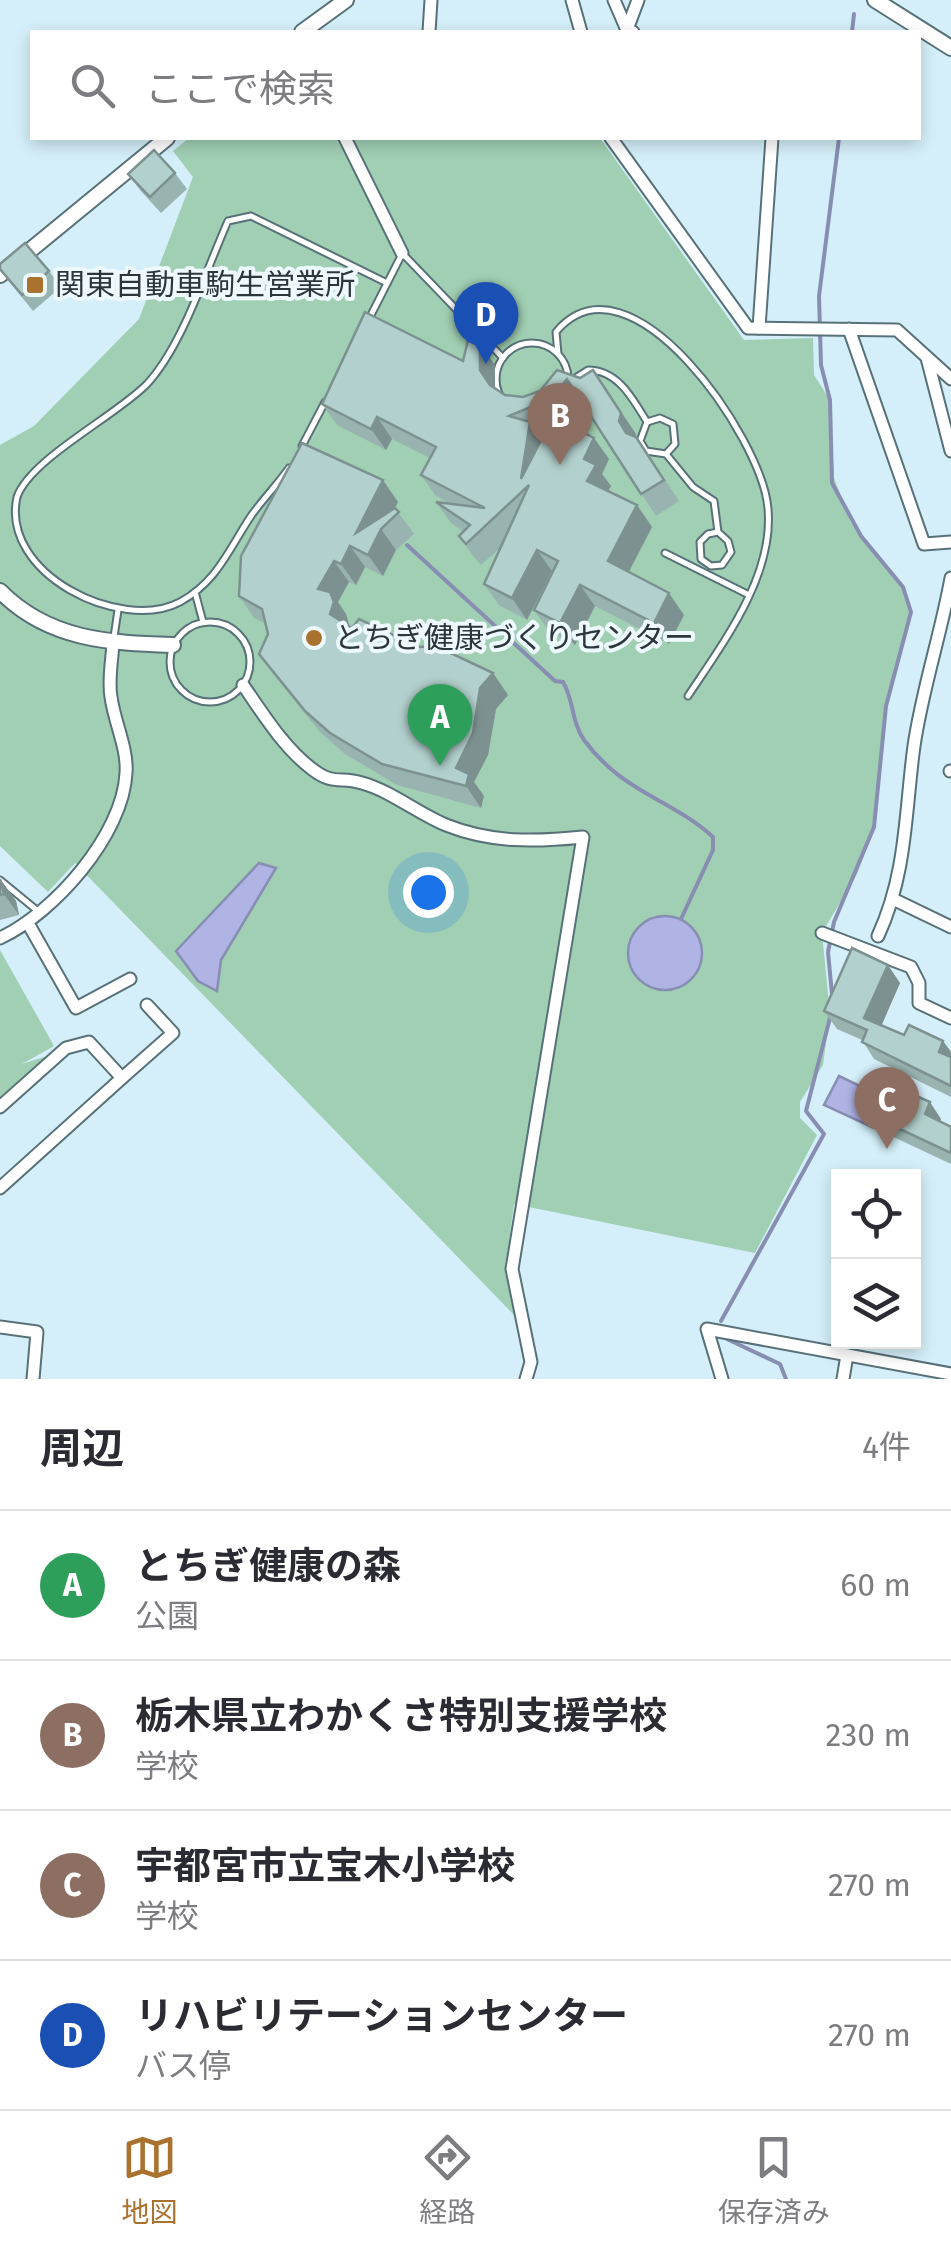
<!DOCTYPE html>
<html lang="ja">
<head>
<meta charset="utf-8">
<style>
	body { margin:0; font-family:"Fira Sans","Noto Sans JP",sans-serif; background:#f7f7f7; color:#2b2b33 }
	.controls { position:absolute; right:30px; bottom:30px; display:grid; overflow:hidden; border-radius:0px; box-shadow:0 5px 15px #0003 }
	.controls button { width:90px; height:90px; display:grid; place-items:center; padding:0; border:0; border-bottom:2px solid #e1e1e2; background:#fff; color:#2b2b33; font:50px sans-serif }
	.you { position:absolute; left:428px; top:892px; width:35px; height:35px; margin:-25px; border:8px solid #fff; border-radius:50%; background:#1a73e8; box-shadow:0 0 0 15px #1a73e833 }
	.badge { display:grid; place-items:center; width:65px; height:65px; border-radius:50%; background:#aa722f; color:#fff; font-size:32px; font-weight:700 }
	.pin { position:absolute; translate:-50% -82px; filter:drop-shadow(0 2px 5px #0008) }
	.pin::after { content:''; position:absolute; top:52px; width:35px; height:30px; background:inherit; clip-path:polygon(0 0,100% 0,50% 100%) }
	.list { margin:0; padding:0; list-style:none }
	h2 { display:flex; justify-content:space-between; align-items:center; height:130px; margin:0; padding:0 40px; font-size:42px }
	h2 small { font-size:32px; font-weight:400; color:#7c7c81 }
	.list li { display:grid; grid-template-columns:65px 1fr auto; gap:30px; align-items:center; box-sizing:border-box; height:150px; padding:0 40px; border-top:2px solid #e1e1e2 }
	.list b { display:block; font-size:38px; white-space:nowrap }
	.list p { margin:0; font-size:32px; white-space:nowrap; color:#7c7c81 }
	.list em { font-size:32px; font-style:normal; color:#7c7c81 }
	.icon { flex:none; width:55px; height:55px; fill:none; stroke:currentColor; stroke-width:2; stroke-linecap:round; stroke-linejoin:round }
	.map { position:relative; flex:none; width:951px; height:1379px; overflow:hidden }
	.search { position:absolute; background:#fff; box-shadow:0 5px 15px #0003; left:30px; right:30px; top:30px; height:110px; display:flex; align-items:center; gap:25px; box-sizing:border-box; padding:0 35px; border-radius:0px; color:#7c7c81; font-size:38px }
	.sheet { height:730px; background:#fff }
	nav { display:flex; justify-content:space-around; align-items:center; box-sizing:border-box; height:140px; border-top:2px solid #e1e1e2; background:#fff; font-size:28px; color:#7c7c81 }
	nav a { display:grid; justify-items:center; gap:5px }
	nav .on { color:#aa722f }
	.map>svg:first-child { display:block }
	.green { fill:#a0cfb3 }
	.water { fill:#b0b4e5; stroke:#888eb2; stroke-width:2.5 }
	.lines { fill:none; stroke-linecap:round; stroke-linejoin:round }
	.stream { stroke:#888eb2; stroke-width:4 }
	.service-casing { stroke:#587179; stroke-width:9 }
	.minor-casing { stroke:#587179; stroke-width:15 }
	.tertiary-casing { stroke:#587179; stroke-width:18 }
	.service { stroke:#fff; stroke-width:5 }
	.minor { stroke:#fff; stroke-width:11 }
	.tertiary { stroke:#fff; stroke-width:14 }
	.wall { fill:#99b3b0; fill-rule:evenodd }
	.shaded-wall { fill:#7d9290 }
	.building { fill:#b2d0cd; stroke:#7d9290; stroke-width:2.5 }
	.poi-dot { fill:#aa722f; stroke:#eef9fd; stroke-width:4 }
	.labels { text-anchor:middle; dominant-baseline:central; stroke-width:8; stroke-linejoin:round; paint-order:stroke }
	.poi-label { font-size:30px; fill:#2c373b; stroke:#eef9fd; text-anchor:start }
</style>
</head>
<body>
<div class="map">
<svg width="951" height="1379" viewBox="0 0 951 1379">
	<rect width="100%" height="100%" fill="#d4eff9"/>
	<g class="green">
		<path d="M189,138h411l144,202 69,-2 1,37 16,25 4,78 17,45 52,64 8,25 -25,94 -12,121 -17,47 -35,59 8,81 -7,51 -23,37v16l17,17 -62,118 -241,-49 -9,68 11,45 -441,-454 -27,29 -48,-46v-401l34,-19 105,-107 54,-142 -20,-26z"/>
		<path d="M0,950l54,96 -32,18 25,-8 -47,46z"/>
	</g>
	<g class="water">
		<path d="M259,863l17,5 -55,92 -4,31 -19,-10 -22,-30z"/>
		<circle cx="665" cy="953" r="37"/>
		<path d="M839,1076l46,22 -13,29 -48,-22z"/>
	</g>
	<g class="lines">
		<g class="stream">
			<path d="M852,32l2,-18"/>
			<path d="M407,545l148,136 8,1c11,18 8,39 21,58 39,53 86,58 129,97v13l-32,69"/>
			<path d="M832,994l-4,-42 6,-30 40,-95 12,-121 25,-94 -8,-25 -42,-51 -29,-53 -2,-83 -9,-35 -2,-69 20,-158"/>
			<path d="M721,1321l103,-187 -18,-23 24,-93"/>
			<path d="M727,1339l53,25 6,15"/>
		</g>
		<defs>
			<g id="service">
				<path d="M402,253l101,105"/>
				<path d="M370,317l31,-61"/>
				<circle cx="532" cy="379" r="36"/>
				<path d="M558,354l-2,-22c73,-88 207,107 212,177 6,67 -45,134 -80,187"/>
				<path d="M572,380l16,-10c30,0 45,29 59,52l-7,19 6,10 20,3 27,33 21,14 4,31 -10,2 -8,8 1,17 10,7 11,-1 9,-13 -3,-11 -10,-9"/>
				<path d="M647,422l13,-4 13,6 2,20 -9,10"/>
				<path d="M302,446l23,-44"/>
				<path d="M289,468c-12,17 -26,31 -38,48 -22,33 -34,66 -71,86 -59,31 -180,-28 -163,-105 13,-38 99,-81 130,-113 36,-39 59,-114 81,-163l23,-5 136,67"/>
				<path d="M665,553l82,41"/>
				<path d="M195,592l8,30"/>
				<circle cx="210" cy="662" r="40"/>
				<path d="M114,637l4,-27"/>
				<path d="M0,880l39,32"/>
			</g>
			<g id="minor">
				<path d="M572,0l9,32"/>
				<path d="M614,0l13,30 6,2"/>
				<path d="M429,32l2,-32"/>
				<path d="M626,32l12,-32"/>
				<path d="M345,138l57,115"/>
				<path d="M611,138l137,190 149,2 54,49"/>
				<path d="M759,328l13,-190"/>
				<path d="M849,329l75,215 27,-2"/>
				<path d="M927,358l24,93"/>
				<path d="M243,685c20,29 41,63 69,84 22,17 28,7 50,14 29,8 55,30 84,42 45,18 89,17 137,12l-71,432 19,93 -5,17"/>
				<path d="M950,771h1"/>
				<path d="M895,900l56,27"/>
				<path d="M29,925l47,83 54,-29"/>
				<path d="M822,933l89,34 8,16v20l32,15"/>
				<path d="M878,936c29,-63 27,-124 36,-190 8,-56 27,-112 37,-168"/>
				<path d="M0,938c54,-25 123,-103 126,-165 2,-24 -12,-52 -15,-76 -3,-17 1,-36 2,-54"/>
				<path d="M0,1107l66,-59 23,-6 33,36 51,-45 -26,-28"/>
				<path d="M0,1188l122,-110"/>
				<path d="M0,1327l37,5 -4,47"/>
				<path d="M722,1379l-15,-50 244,45"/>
				<path d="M843,1379l4,-24"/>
			</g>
			<g id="tertiary">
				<path d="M875,0l76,48"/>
				<path d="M302,32l44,-32"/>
				<path d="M0,275l167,-137"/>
				<path d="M0,591c48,49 109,52 173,54"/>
			</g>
		</defs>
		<use href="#service" class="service-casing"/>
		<use href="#minor" class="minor-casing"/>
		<use href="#tertiary" class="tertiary-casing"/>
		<use href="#service" class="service"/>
		<use href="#minor" class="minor"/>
		<use href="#tertiary" class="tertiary"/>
	</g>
	<g class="wall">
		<path d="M175,173l12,16 -26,24 -21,-23 -12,-16z"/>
		<path d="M0,270l49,1 12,16 -28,24z"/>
		<path d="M463,361l32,4v24l10,6 18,2 57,-19 13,-8 86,131 -23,15 -75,-115 -16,19 -3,2 32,16 15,21 -7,15 9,12 -3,5 29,14 15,22 -23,45 55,43 -15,29 -74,-38 -20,39 -26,-14 -15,-21 19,-38 -1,-1 -25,49 -28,-15 -15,-21 17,-37 -20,18 -7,-8 -15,-21 5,-4 -13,-9 -15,-21 13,1 -13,-7 -15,-21 9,-17 -38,-19 -6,11 -49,-25 -15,-21zM547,428l-5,11 -5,-7z"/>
		<path d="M398,502l-3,6 19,26 -18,16 -13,26 -18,-9 -9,18 -7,-3 -11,20 8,12 2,11 4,3 67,19 74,26 15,22 -12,14 -8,46 -14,27 10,14 -3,12 -84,-23 -52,-31 -25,-22 -46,-57 -15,-21 9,-20 -2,-10 -12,-6 -15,-22z"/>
		<path d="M0,879l16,22 3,14 -19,5z"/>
		<path d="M900,983l-19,42 23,10 39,6 8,11v45l-77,-38 -12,-19 -25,-11 -13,-18z"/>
		<path d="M874,1117l67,2 -1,2 11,6v37l-66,-31z"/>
	</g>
	<g class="shaded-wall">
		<path d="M480,344l15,21v27l-15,-22z"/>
		<path d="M593,370l43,64 -2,8 -8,-9z"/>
		<path d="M567,379l15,22 -17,19 -15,-21z"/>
		<path d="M377,417l15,22 -6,11 -15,-21z"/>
		<path d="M530,422l15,22 -24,35z"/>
		<path d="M594,438l15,21 -7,15 9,12 -9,16 -15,-21 -3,-22z"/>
		<path d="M383,480l15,22 -10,20 -7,7 15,21 -13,26 -15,-21 -12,-22z"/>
		<path d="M637,505l15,22 -29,56 -15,-22z"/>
		<path d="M350,546l15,21 -9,18 -15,-21z"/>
		<path d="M537,550l15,21 -25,49 -15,-22z"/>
		<path d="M334,561l15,21 -11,20 8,12 3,10 -4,12 -15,-22 -12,-25z"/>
		<path d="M580,585l15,21 -20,39 -15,-22z"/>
		<path d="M669,593l15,22 -15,29 -15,-21z"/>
		<path d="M493,673l15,22 -12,14 -8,46 -14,27 10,14 -3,12 -15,-22 -10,-18 24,-80z"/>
		<path d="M1,880l15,21 3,14 -15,-21z"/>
		<path d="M888,965l12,18 -23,53 -13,-18z"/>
		<path d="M943,1041l8,11v17l-12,-17z"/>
		<path d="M930,1102l11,17 -5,11 -11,-16z"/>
	</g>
	<g class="building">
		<path d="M154,150l21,23 -25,24 -22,-23z"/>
		<path d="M25,243l24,28 -27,24 -22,-26v-5z"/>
		<path d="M365,312l98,49 5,-21 12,4v26l10,15 15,10 18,2 17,-6 17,-21 23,8 13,-8 28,43 -2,8 7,12 10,4 28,43 -23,14 -74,-115 -17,20 -41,17 21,6 -9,57 32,-62 41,21 -10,21 12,6 -9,16 50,24 -29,56 61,32 -15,30 -74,-38 -20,38 -26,-13 24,-49 -21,-11 -25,48 -28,-14 45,-99 -63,59 -7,-8 11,-11 -34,-23 49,6 -64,-33 15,-28 -59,-30 -6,12 -49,-25z"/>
		<path d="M302,443l81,37 -27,53 39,-25 4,4 -18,17 -13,26 -18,-9 -9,18 -7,-3 -16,28 12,3 4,10 -4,12 22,14 7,-9 60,28 17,-1 57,27 -13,15 -7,45 -17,35 13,6 -3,12 -84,-22 -52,-31 -25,-22 -46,-57 9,-20 -6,-25 -23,-13 2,-40z"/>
		<path d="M0,879l4,15 -4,1z"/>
		<path d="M852,948l36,17 -24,53 40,17 5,-10 34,16 -4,11 12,5v29l-89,-44 5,-12 -43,-19z"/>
		<path d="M905,1091l25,11 -5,12 26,13v26l-77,-36 9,-21 16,7z"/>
	</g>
	<g class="poi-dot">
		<rect x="25" y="275" width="20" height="20" rx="5"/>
		<circle cx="314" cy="638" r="10"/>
	</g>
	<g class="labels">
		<g class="poi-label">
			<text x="55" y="285">関東自動車駒生営業所</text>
			<text x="334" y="638">とちぎ健康づくりセンター</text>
		</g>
	</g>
</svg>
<div class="controls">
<button><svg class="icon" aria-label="locate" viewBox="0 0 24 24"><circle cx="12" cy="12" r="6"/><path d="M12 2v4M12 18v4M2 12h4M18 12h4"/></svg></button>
<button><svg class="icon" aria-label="layers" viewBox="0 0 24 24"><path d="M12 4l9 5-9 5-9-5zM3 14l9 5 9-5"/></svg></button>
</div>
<div class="you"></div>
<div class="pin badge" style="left:440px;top:766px;background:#2e9e5b">A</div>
<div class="pin badge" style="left:560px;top:465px;background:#8d6e63">B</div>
<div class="pin badge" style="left:887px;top:1149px;background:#8d6e63">C</div>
<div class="pin badge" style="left:486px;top:364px;background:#1a4fb4">D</div>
<div class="search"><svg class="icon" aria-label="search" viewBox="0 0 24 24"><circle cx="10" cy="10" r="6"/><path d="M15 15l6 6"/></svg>ここで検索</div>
</div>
<section class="sheet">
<h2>周辺<small>4件</small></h2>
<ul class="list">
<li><span class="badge" style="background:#2e9e5b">A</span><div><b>とちぎ健康の森</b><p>公園</p></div><em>60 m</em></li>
<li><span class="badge" style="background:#8d6e63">B</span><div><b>栃木県立わかくさ特別支援学校</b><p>学校</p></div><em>230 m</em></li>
<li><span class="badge" style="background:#8d6e63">C</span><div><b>宇都宮市立宝木小学校</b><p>学校</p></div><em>270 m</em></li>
<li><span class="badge" style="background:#1a4fb4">D</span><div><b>リハビリテーションセンター</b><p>バス停</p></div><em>270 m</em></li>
</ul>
</section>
<nav>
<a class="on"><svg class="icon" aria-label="map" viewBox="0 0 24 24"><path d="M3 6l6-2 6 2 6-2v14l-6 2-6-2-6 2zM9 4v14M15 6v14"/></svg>地図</a>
<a><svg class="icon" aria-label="directions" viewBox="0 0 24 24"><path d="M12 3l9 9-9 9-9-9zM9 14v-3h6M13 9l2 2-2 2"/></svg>経路</a>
<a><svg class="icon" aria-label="saved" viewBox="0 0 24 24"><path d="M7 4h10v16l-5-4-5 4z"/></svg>保存済み</a>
</nav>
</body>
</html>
